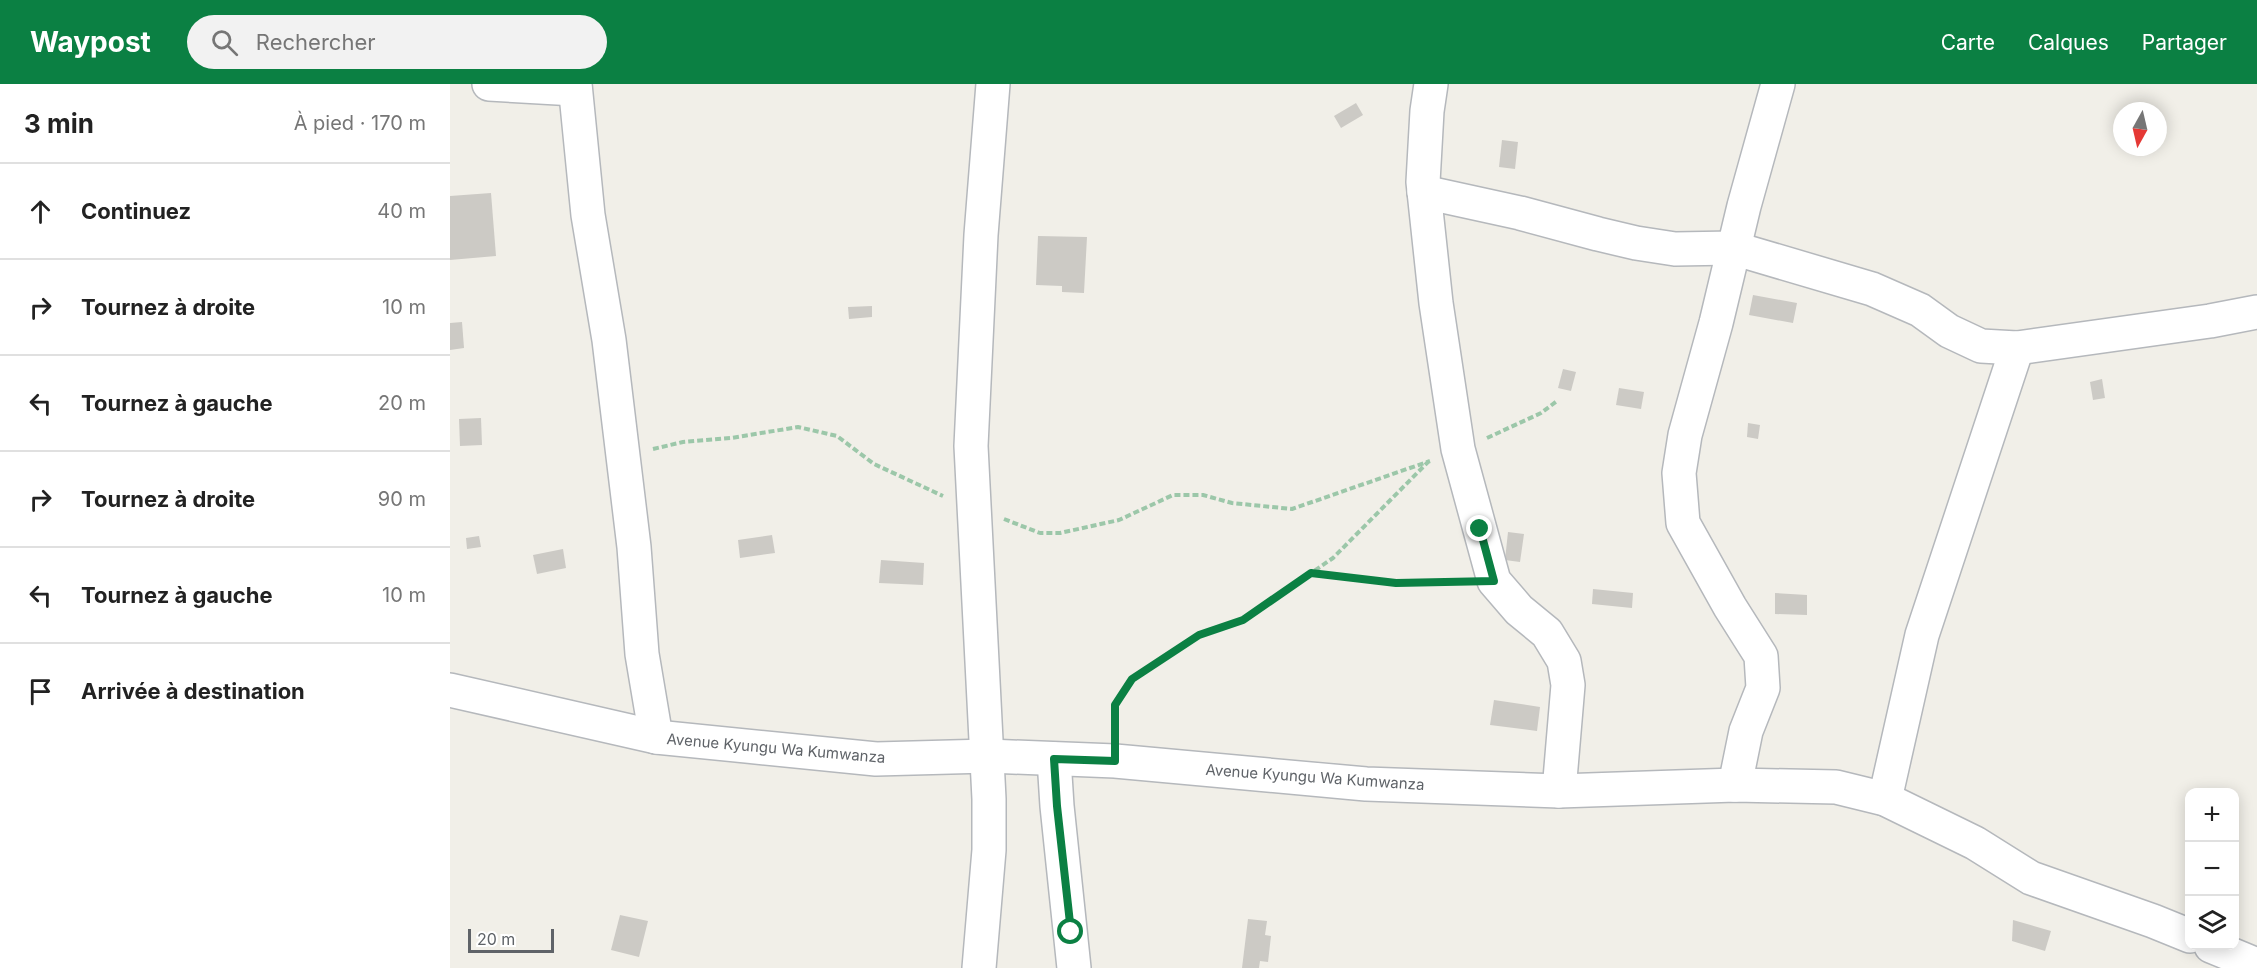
<!DOCTYPE html>
<html lang="fr">
<head>
<meta charset="utf-8">
<style>
	body { margin:0; font-family:Inter,sans-serif; background:#f2f2f2; color:#222 }
	.controls { position:absolute; right:18px; bottom:18px; display:grid; overflow:hidden; border-radius:12px; box-shadow:0 3px 15px #0003 }
	.controls button { width:54px; height:54px; display:grid; place-items:center; padding:0; border:0; border-bottom:2px solid #e0e0e0; background:#fff; color:#222; font:30px sans-serif }
	.compass { position:absolute; left:1663px; top:18px; width:54px; height:54px; border-radius:50%; background:#fff; box-shadow:0 3px 15px #0003; rotate:188deg }
	.scale { position:absolute; left:18px; bottom:15px; width:86px; box-sizing:border-box; padding-left:6px; border:3px solid #5f6368; border-top:0; font-size:16px; line-height:21px; white-space:nowrap; color:#5f6368; -webkit-text-stroke:4px #fff; paint-order:stroke }
	.stop { position:absolute; width:18px; height:18px; margin:-14px; border:4px solid #0b8043; border-radius:50%; background:#fff }
	.stop.end { background:#0b8043; border-color:#fff; box-shadow:0 2px 6px #0008 }
	.list { margin:0; padding:0; list-style:none }
	h2 { display:flex; justify-content:space-between; align-items:center; height:78px; margin:0; padding:0 24px; font-size:26px }
	h2 small { font-size:20px; font-weight:400; color:#767676 }
	.list li { display:grid; grid-template-columns:39px 1fr auto; gap:18px; align-items:center; box-sizing:border-box; height:96px; padding:0 24px; border-top:2px solid #e0e0e0 }
	.list b { display:block; font-size:22px; white-space:nowrap }
	.list em { font-size:20px; font-style:normal; color:#767676 }
	.icon { flex:none; width:33px; height:33px; fill:none; stroke:currentColor; stroke-width:2; stroke-linecap:round; stroke-linejoin:round }
	.map { position:relative; flex:none; width:1807px; height:884px; overflow:hidden }
	header { display:flex; align-items:center; gap:36px; box-sizing:border-box; height:84px; padding:0 30px; background:#0b8043; color:#fff }
	header strong { font-size:28px }
	nav { display:flex; gap:33px; margin-inline-start:auto; font-size:21px }
	.search { width:420px; height:54px; background:#f2f2f2; display:flex; align-items:center; gap:15px; box-sizing:border-box; padding:0 21px; border-radius:33px; color:#767676; font-size:22px }
	main { display:flex }
	aside { flex:1; background:#fff }
	.map>svg:first-child { display:block }
	.building { fill:#cccac5 }
	.lines { fill:none; stroke-linecap:round; stroke-linejoin:round }
	.minor-casing { stroke:#b5b8bc; stroke-width:36 }
	.path { stroke:#9cc7a9; stroke-width:4; stroke-dasharray:6 3; stroke-linecap:butt }
	.minor { stroke:#fff; stroke-width:33 }
	.route { stroke:#0b8043; stroke-width:8 }
	.labels { text-anchor:middle; dominant-baseline:central; stroke-width:4.5; stroke-linejoin:round; paint-order:stroke }
	.street-label { font-size:15px; fill:#5f6368; stroke:#fff }
</style>
</head>
<body>
<header>
<strong>Waypost</strong>
<div class="search"><svg class="icon" aria-label="search" viewBox="0 0 24 24"><circle cx="10" cy="10" r="6"/><path d="M15 15l6 6"/></svg>Rechercher</div>
<nav><a>Carte</a><a>Calques</a><a>Partager</a></nav>
</header>
<main>
<aside>
<h2>3 min<small>À pied · 170 m</small></h2>
<ul class="list">
<li><svg class="icon" aria-label="ahead" viewBox="0 0 24 24"><path d="M12 20V5M6 11l6-6 6 6"/></svg><div><b>Continuez</b></div><em>40 m</em></li>
<li><svg class="icon" aria-label="right" viewBox="0 0 24 24"><path d="M7 20v-9h11M14 6l5 5-5 5"/></svg><div><b>Tournez à droite</b></div><em>10 m</em></li>
<li><svg class="icon" aria-label="left" viewBox="0 0 24 24"><path d="M17 20v-9H6M10 6l-5 5 5 5"/></svg><div><b>Tournez à gauche</b></div><em>20 m</em></li>
<li><svg class="icon" aria-label="right" viewBox="0 0 24 24"><path d="M7 20v-9h11M14 6l5 5-5 5"/></svg><div><b>Tournez à droite</b></div><em>90 m</em></li>
<li><svg class="icon" aria-label="left" viewBox="0 0 24 24"><path d="M17 20v-9H6M10 6l-5 5 5 5"/></svg><div><b>Tournez à gauche</b></div><em>10 m</em></li>
<li><svg class="icon" aria-label="arrive" viewBox="0 0 24 24"><path d="M6 21V4h12l-3 4 3 4H6"/></svg><div><b>Arrivée à destination</b></div></li>
</ul>
</aside>
<div class="map">
<svg width="1807" height="884" viewBox="0 0 1807 884">
	<rect width="100%" height="100%" fill="#f1efe8"/>
	<g class="building">
		<path d="M906,19l7,12 -22,13 -7,-12z"/>
		<path d="M1052,56l16,2 -3,27 -16,-2z"/>
		<path d="M41,109l5,63 -46,4v-64z"/>
		<path d="M588,152l49,1 -3,56 -22,-1v-6l-26,-1z"/>
		<path d="M1303,211l44,8 -4,20 -44,-8z"/>
		<path d="M422,222v11l-23,2 -1,-12z"/>
		<path d="M12,238l2,26 -14,2v-27z"/>
		<path d="M1113,285l13,3 -5,19 -13,-3z"/>
		<path d="M1652,295l3,19 -12,2 -3,-18z"/>
		<path d="M1169,304l25,4 -3,17 -25,-4z"/>
		<path d="M31,334l1,27 -22,1 -1,-27z"/>
		<path d="M1298,339l12,2 -2,14 -11,-2z"/>
		<path d="M1058,448l16,2 -4,28 -15,-2z"/>
		<path d="M322,451l3,18 -35,5 -2,-18z"/>
		<path d="M29,452l2,11 -14,2 -1,-11z"/>
		<path d="M113,465l3,19 -29,6 -4,-19z"/>
		<path d="M431,476l43,3 -1,22 -44,-2z"/>
		<path d="M1143,505l40,4 -1,15 -40,-4z"/>
		<path d="M1325,509l32,2v20l-32,-1z"/>
		<path d="M1044,616l46,7 -3,24 -47,-6z"/>
		<path d="M170,831l28,6 -9,36 -28,-7z"/>
		<path d="M798,835l19,2 -2,14 6,1 -3,26 -8,-1 -1,7h-17z"/>
		<path d="M1563,836l38,11 -6,20 -33,-10z"/>
	</g>
	<g class="lines">
		<defs>
			<g id="minor">
				<path d="M39,0l86,5"/>
				<path d="M125,0l13,131 21,125 14,116 11,91 8,107 14,83"/>
				<path d="M981,0l-4,27 -4,71 13,121 22,146 36,132 25,29 28,23 17,28 4,24 -9,106"/>
				<path d="M974,108l96,21 78,21 38,9 39,6 58,-1 139,41 48,21 29,21 32,15 36,2 193,-27 47,-9"/>
				<path d="M0,606l206,47 220,22 112,-3 127,5 251,23 193,7 176,-6 101,2 49,12 90,44 56,35 122,43 37,15"/>
				<path d="M604,675l3,47 17,162"/>
				<path d="M1285,701l11,-54 17,-43 -2,-32 -31,-49 -47,-84 -4,-50 6,-38 31,-112 28,-117 34,-122"/>
				<path d="M1435,715l37,-164 95,-287"/>
				<path d="M1761,862l46,19"/>
				<path d="M529,884l10,-118v-51l-18,-353 10,-211 12,-151"/>
			</g>
		</defs>
		<use href="#minor" class="minor-casing"/>
		<g class="path">
			<path d="M1037,354l54,-25 16,-12"/>
			<path d="M203,365l30,-7 48,-4 67,-11 39,9 37,28 69,32"/>
			<path d="M554,435l36,14h20l59,-13 54,-25h30l29,8 60,6 138,-48"/>
			<path d="M862,489l84,10 67,-1"/>
			<path d="M665,646v-25l17,-26 67,-44 44,-15 90,-62 95,-96"/>
		</g>
		<use href="#minor" class="minor"/>
	</g>
	<g class="lines">
		<path class="route" d="M621,848l-14,-126 -3,-47 61,2v-56l17,-26 67,-44 44,-15 68,-47 85,10 98,-2 -14,-52"/>
	</g>
	<g class="labels">
		<g class="street-label">
			<text transform="translate(326 664) rotate(5)">Avenue Kyungu Wa Kumwanza</text>
			<text transform="translate(865 693) rotate(4)">Avenue Kyungu Wa Kumwanza</text>
		</g>
	</g>
</svg>
<div class="controls">
<button>+</button>
<button>−</button>
<button><svg class="icon" aria-label="layers" viewBox="0 0 24 24"><path d="M12 4l9 5-9 5-9-5zM3 14l9 5 9-5"/></svg></button>
</div>
<svg class="compass" viewBox="-18 -18 36 36"><path d="M0-13l5 13h-10z" fill="#e53935"/><path d="M0 13l5-13h-10z" fill="#767676"/></svg>
<div class="scale">20 m</div>
<div class="stop" style="left:621px;top:848px"></div>
<div class="stop end" style="left:1030px;top:445px"></div>
</div>
</main>
</body>
</html>
